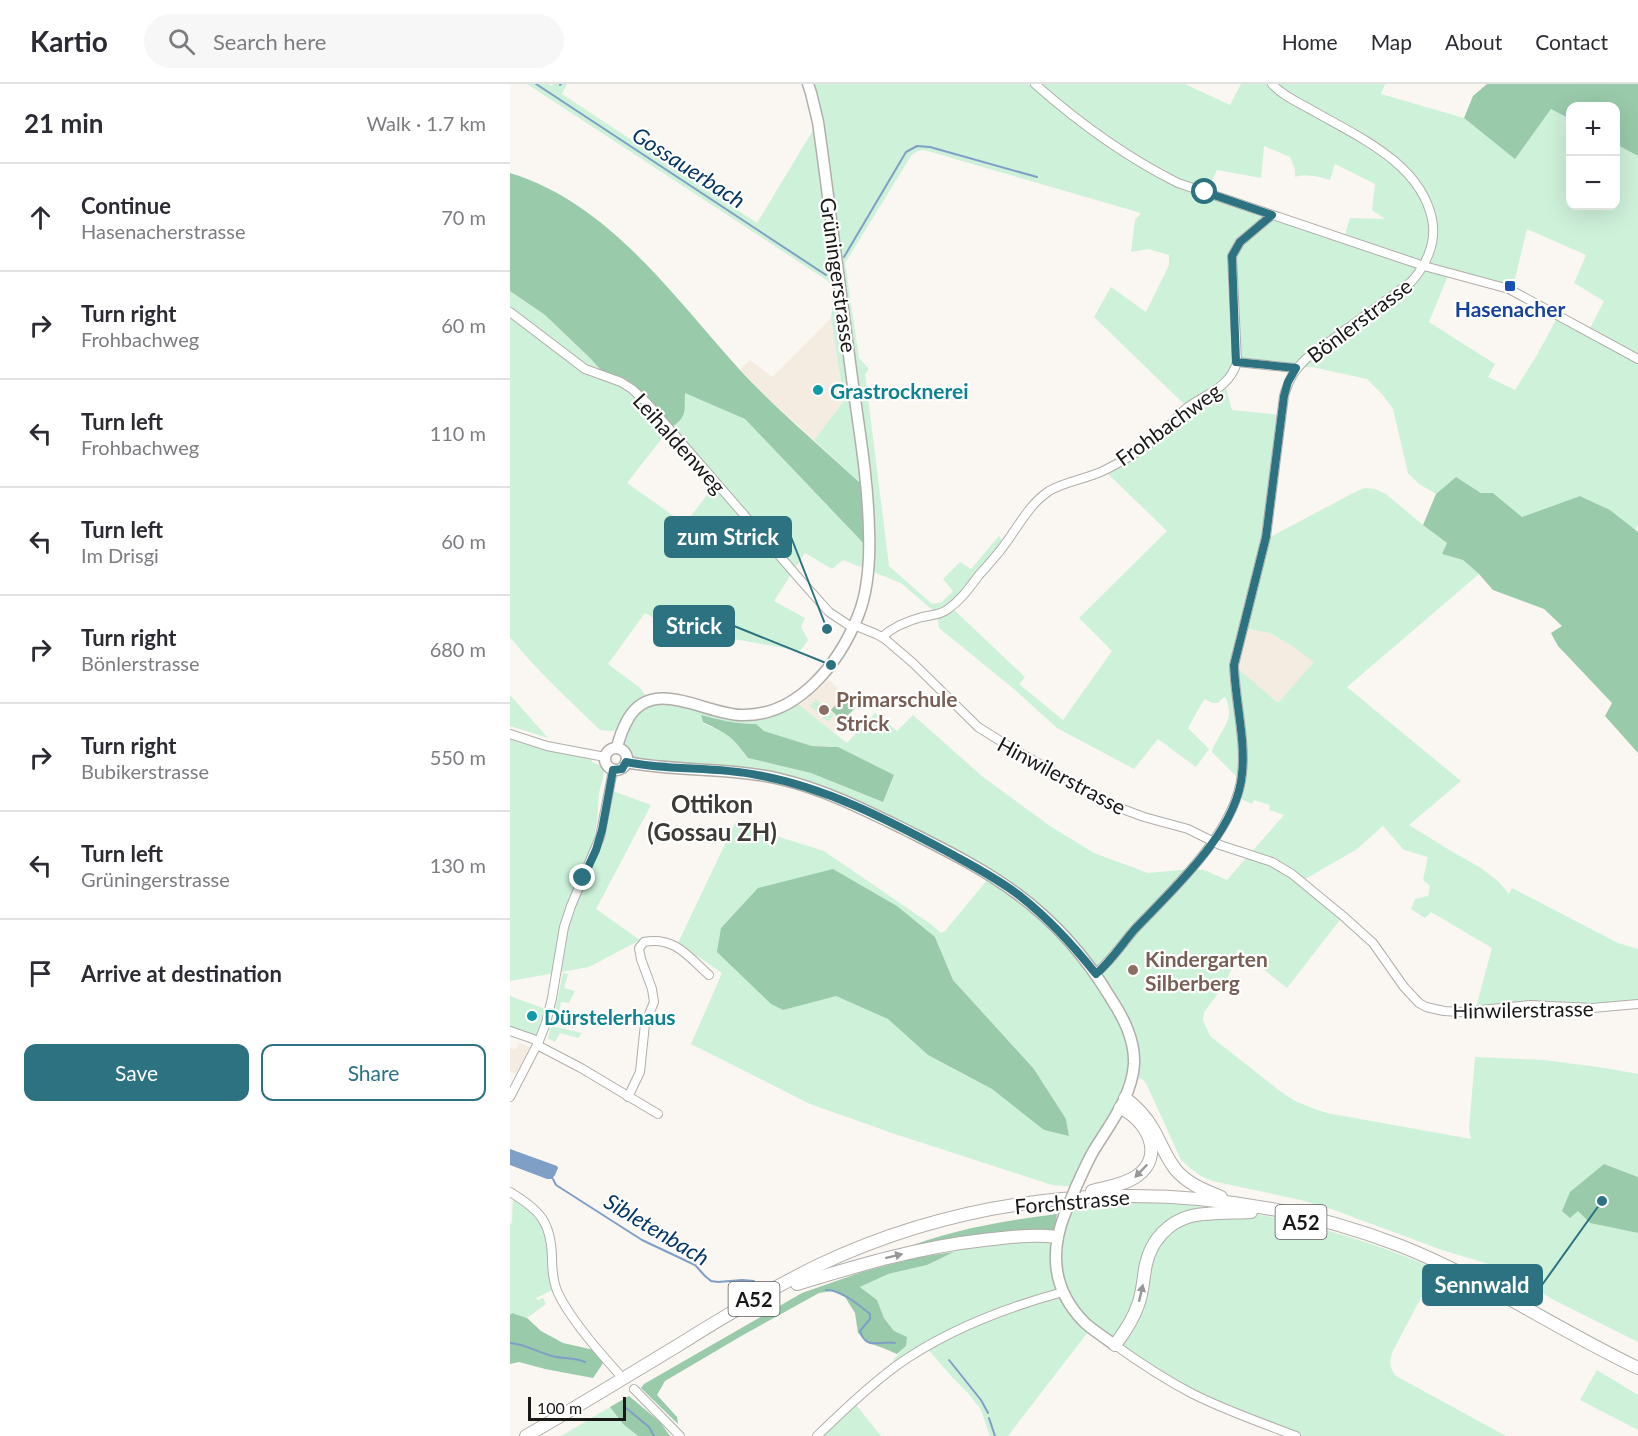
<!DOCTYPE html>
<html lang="en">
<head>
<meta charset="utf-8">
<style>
	body { margin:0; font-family:Lato,sans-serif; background:#f7f7f7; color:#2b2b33 }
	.controls { position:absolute; right:18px; top:18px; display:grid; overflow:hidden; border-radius:12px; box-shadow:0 6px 24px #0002 }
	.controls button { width:54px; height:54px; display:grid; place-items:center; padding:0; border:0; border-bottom:2px solid #e1e1e2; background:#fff; color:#2b2b33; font:30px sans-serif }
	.scale { position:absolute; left:18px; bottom:15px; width:98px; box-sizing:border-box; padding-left:6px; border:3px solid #1a1817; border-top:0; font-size:16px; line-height:21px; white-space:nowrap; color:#1a1817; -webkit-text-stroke:4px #fff; paint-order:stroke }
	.stop { position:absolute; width:18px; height:18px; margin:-14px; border:4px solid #2c7280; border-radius:50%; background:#fff }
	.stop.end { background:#2c7280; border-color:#fff; box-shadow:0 2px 6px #0008 }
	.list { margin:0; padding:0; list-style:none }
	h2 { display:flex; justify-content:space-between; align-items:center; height:78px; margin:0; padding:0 24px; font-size:26px }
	h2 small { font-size:20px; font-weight:400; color:#7c7c81 }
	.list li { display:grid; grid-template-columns:39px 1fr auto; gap:18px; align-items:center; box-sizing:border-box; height:108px; padding:0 24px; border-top:2px solid #e1e1e2 }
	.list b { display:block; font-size:22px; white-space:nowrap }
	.list p { margin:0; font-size:20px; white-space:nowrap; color:#7c7c81 }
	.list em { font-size:20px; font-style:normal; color:#7c7c81 }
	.actions { display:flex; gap:12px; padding:18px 24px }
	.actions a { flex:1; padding:14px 0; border:2px solid #2c7280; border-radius:12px; text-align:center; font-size:21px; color:#2c7280 }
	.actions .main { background:#2c7280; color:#fff }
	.icon { flex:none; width:33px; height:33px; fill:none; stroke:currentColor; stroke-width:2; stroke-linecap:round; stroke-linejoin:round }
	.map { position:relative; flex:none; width:1128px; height:1352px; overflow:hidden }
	header { display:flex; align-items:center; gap:36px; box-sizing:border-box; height:84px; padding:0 30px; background:#fff; border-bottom:2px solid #e1e1e2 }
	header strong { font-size:28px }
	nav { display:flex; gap:33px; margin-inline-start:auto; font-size:21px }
	.search { width:420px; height:54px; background:#f7f7f7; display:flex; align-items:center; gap:15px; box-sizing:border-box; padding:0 21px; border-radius:33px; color:#7c7c81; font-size:22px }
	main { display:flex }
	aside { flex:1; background:#fff }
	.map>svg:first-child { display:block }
	.built { fill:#f5ece1 }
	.green { fill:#cef1da; fill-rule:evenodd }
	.forest { fill:#99caaa }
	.water { fill:#7f9fc6 }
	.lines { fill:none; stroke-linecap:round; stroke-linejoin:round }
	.stream { stroke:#7f9fc6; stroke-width:2 }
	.minor-casing { stroke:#b1aeaa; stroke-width:10 }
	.major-casing { stroke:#b1aeaa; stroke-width:13 }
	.highway-casing { stroke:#b1aeaa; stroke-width:14 }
	.minor { stroke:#fff; stroke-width:8 }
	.major { stroke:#fff; stroke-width:10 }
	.highway { stroke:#fff; stroke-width:12 }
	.major-bridge-casing { stroke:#b1aeaa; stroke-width:13; stroke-linecap:butt }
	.major-bridge { stroke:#fff; stroke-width:10 }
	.oneway { fill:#989797 }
	.route { stroke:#2c7280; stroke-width:8 }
	.transit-dot { fill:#1a4fb4; stroke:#fff; stroke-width:2 }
	.culture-dot { fill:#0f9aa8; stroke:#fff; stroke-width:2 }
	.education-dot { fill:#8d6e63; stroke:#fff; stroke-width:2 }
	.labels { text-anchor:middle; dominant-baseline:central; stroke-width:4.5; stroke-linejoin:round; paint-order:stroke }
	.shield { fill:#fff; stroke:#5f5d5d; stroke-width:1.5 }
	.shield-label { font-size:20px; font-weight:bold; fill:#1a1817 }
	.street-label { font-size:21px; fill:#1a1817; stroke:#fff }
	.transit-label { font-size:21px; font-weight:bold; fill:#164399; stroke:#fff }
	.culture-label { font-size:21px; font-weight:bold; fill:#0d838f; stroke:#fff; text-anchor:start }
	.education-label { font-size:21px; font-weight:bold; fill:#785e54; stroke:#fff; text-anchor:start }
	.water-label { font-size:22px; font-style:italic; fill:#043666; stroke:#fff }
	.quarter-label { font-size:24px; font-weight:bold; fill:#3e3b37; stroke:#fff }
	.leader { fill:none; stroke:#2c7280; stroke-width:2 }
	.callout-dot { fill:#2c7280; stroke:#fff; stroke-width:2 }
	.callout { fill:#2c7280; stroke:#2c7280; stroke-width:2 }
	.callout-label { font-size:22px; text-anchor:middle; font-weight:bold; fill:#fff }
</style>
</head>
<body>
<header>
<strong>Kartio</strong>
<div class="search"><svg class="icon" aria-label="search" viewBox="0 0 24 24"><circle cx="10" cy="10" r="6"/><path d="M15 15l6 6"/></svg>Search here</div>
<nav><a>Home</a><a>Map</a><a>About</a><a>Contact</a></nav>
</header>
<main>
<aside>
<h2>21 min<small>Walk · 1.7 km</small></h2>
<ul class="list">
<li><svg class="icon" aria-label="ahead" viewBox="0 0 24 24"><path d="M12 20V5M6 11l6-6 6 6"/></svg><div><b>Continue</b><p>Hasenacherstrasse</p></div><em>70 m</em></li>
<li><svg class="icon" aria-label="right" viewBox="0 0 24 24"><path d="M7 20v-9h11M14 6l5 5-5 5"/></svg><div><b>Turn right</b><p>Frohbachweg</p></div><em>60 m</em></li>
<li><svg class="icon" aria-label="left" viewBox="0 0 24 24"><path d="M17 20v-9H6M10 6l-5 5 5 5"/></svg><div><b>Turn left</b><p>Frohbachweg</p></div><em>110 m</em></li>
<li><svg class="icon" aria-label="left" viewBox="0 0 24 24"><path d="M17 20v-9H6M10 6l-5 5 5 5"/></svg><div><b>Turn left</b><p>Im Drisgi</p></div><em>60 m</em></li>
<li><svg class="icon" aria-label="right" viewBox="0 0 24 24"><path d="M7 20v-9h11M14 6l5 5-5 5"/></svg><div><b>Turn right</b><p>Bönlerstrasse</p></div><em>680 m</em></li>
<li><svg class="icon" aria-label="right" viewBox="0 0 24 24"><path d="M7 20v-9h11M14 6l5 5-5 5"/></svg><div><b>Turn right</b><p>Bubikerstrasse</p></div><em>550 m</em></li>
<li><svg class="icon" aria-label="left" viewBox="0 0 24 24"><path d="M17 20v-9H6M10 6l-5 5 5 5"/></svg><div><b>Turn left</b><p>Grüningerstrasse</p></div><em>130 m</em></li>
<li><svg class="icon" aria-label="arrive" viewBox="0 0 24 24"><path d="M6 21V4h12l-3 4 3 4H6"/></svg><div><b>Arrive at destination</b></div></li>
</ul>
<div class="actions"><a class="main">Save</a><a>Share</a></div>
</aside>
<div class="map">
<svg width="1128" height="1352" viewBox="0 0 1128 1352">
	<rect width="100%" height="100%" fill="#faf6f2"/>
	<g class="built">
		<path d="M321,234l13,83 -30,39 -52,-47 -22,-24 10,-9 22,17z"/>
		<path d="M733,544l27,5 22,13 23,16 -37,41 -44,-38z"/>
		<path d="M319,596l27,28 -22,24 -36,-25z"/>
		<path d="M9,959l11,4 -14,27 -6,-2v-24l6,1z"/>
	</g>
	<g class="green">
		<path d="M17,0h21l4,2 1,-2h14l-5,10 195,129 61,-101 -10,-38h377l45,21 11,-21h144l-4,10 83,24 51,40 36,-49 19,10v87h46v-62l22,12v369l-3,5 -25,-20 -30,-14 -58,21 -29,-24h-12l-25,-16 -20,17 -17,-10 -11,-11 -15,-64 -11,-15 -15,-15 -55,-12 -17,1 -58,-6 -12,22 7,26 49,5 -14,122 5,-1 85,-45 8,-3 10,1 11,5 37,31 24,18 -5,11 21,6 16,14 -132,113 114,94 -52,44 42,26 30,17 18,14 10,12 3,-6 106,55 20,6v55l-163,7 17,-63 -61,-36 -6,6 -14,-9 4,-10 13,-3 2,-10 -7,-6 5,-23 -24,-7 -21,-24 -26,23 -55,32 41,35 -56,72 -49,-39 -12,34 -22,29 -1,8 7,16 70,55 15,10 17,7 15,5 144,26 -2,-10 6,-72 69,3 61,8 33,6v103l-34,-13 -26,47 12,12 48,10v109l-86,-43 -47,-30 -63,-19 -108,-40 -33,-10 -89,-19 -11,-5 -11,-8 -9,-8 -35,-77 -4,-4 -10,-2 -56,110 -24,-2 -157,-51 -85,-30 -119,-60 31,-71 -44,-30 57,-120 89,28 108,74 9,8 4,-2 43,-52 -60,-38 -147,-62 -154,-20 -1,-3 -5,-6 2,-22 -11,3 -12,-1c-31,-30 -63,-59 -90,-93v-346l35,24 45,43 17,19 78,15 60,27 124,130 -2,-64 -8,-3 -45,-42 30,-39 -13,-83 3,-19 -2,-12 -4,-6zM754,62l26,11 5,13v7c11,-4 24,0 35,3l5,-16 40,20 -3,26 13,9 -35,-1 -6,20 -138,-46 11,-22 44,8zM414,66l217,63 -6,7 -4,32 17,-3 21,6v10l-23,47 -35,-25 -17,30 93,90 -43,40 -40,23 63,61 -88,87 33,33 -49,69 -44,-36 6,-7 -74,-70 54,-63 -6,-8 -28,33 -11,-7 -17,17 10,12 -11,11 -10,2 -43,-38 -24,-192 4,-5 -10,-11 -14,-95 66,-107 6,-5zM1017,145l59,26 -12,28 30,18 -16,31 -30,-16 -21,39 -22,35 -27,-13 7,-13 -66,-42 20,-49 64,14zM160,344l46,55 -31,41 -58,-41zM295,469l27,16 11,-9 58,23 36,31 2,14 75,61 43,39 77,41 24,-30 38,28 13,-18 -21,-21 14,-25 3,-4 7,4h6l6,-6 2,1c1,4 3,9 3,14 1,12 -14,27 -17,40l24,24 6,2 -5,19 15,7 2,-4 16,5 -1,5 15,5 -57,65 -23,-10 -13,-1 -43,4 -54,-20 -44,-27 -67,-49 -70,-62 -16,16 -22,-18 -28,30 -54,-43 -52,15 -92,-15 -9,-12 -32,-24 37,-51 17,10 17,6 121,22 8,-11 -7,-13 4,-9 -31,-17zM734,544l26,5 22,13 22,16 -36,41 -44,-38zM191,632l26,6 29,2 8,7 48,15h20l62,30 -11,26 -72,-29 -63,-15c-16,-22 -21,-24 -45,-35zM323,785l64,37 38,31 18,43 81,89 32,50 3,17 -25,-6 -52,-41 -64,-34 -39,-36 -53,-23z"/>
		<path d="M0,611l38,43 -38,-12z"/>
		<path d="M306,615l18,16 -6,7 -18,-16z"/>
		<path d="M0,650l82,26v2c5,2 9,3 11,9 2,7 -3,15 -4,23 -2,22 -1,35 -9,57l4,5 16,-66 41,15 -55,104 44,31 -51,27 -79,14z"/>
		<path d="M53,889l5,1 -4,14 11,3 -6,12 -8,-1 -2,10 6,2 -3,7 -6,1 -3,-3z"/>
		<path d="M0,912l35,13 -9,27 -26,-8z"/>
		<path d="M41,942l31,7 -4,5 -18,-5 -5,9 -7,-4z"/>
		<path d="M3,1110l28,23 15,71 -20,10 2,2 5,-2 3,6 -19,14 -15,-5 -2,2v-91l2,-1z"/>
		<path d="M617,1118c112,2 206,23 309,67l-43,82c-4,11 -4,16 3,25l110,60h-210l-86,-34 -119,-74 -83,108h-18l-9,-26 -12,-16 -17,-17 -26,-30 -29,18 -4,-5 13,-14 -22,-28 -7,-18 -17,-13 28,-13 39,-9 27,-13 4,-9 99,-6 12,-32z"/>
		<path d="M1087,1286l41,25v35l-58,-30z"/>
		<path d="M343,1317l28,35h-64z"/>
		<path d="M100,1323l13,17 15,12h-77z"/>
	</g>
	<g class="forest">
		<path d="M977,0h151v72l-22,-12v-38h-46v13l-19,-10 -36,50 -51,-41 9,-22z"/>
		<path d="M0,89c100,31 162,122 229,196 37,40 80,76 120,113l8,3 2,64 -124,-130 -60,-26c-1,18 3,24 -15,35l-22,-24 -41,-27 -17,-19 -45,-43 -35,-24z"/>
		<path d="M946,393l25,16h12l29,24 58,-21 30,14 28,22v221l-33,-37 7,-13 -54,-57 -7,-13 11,-7 -18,-17 -51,-19 -14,-16 -16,-14 -21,-6 5,-11 -24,-18 13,-31z"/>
		<path d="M333,613l12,11 -13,13 -11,-11z"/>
		<path d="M191,631c18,5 35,9 55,9l8,7 48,15 26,1 56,28 -11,27 -72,-29 -63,-15c-16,-22 -21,-24 -45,-36z"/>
		<path d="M323,785l64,37 38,31 18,43 81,89 32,50 3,17 -25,-6 -52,-41 -64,-34 -40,-36 -52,-23 -53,14 -12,-6 -54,-52 4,-24 37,-40z"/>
		<path d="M1094,1080l34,13v56l-48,-10 -12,-12 -8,7 -8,-7 8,-19z"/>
		<path d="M547,1130l-3,16 -50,3 -106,18c50,-21 105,-30 159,-37z"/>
		<path d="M444,1168l-27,13 -39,9 -28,13 17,13 7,18 10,13 13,6 -1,9 -9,8 -14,-6 -14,-5 -11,-10 -3,-20 -10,-16 -13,-6 -13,2 -76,42 -78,46 -8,14 20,22 1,7 -37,-36 3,-4 158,-91 60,-21 57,-15z"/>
		<path d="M2,1229l15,5 14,13 22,12 31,7 9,13 -10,15 -48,-9 -26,-7 -9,2v-49z"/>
		<path d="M119,1312l31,26 10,14h-32l-15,-12 -13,-17z"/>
	</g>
	<path class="water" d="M0,1065l47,17 1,2 -3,7 -3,4h-5l-37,-14z"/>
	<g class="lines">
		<g class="stream">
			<path d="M26,0l290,191"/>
			<path d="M50,1l1,-1"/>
			<path d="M334,173l62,-105 11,-6 13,1 107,30"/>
			<path d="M43,1095l3,6 86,55 53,25 10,11 6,5 7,1 24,-2 12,1"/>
			<path d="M316,1206c14,-1 33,15 44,24v5l-10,12c6,20 21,9 35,12"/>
			<path d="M0,1259c15,1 27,9 42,13 10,3 22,1 33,6"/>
			<path d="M439,1276l32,40 7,13"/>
			<path d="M116,1324l23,19 5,9"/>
			<path d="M479,1334l6,18"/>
		</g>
		<defs>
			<g id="minor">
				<path d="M525,0c44,39 91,73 143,99l246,83 85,23 129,70"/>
				<path d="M0,228l75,57 36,13 11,7 16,15 156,180 25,28 24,16"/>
				<path d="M727,278l58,6"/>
				<path d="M344,541l22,9 9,5 28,24 65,64 35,22 104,58 27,10 44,12 32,16 52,17 20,12 51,42 30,27 31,44 15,16 7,4 18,4 16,1 70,-7 62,3 46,-4"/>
				<path d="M372,553c12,-11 25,-16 40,-20 9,-2 19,-2 26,-8 13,-9 22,-22 31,-34 10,-11 21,-23 29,-35 12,-17 23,-37 41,-49 17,-10 38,-12 56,-21 18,-9 38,-21 54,-34 11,-9 18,-21 29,-29 20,-14 42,-20 49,-45l-5,-106 8,-14 32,-27"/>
				<path d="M0,650l37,12 58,11"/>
				<path d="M586,889c15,-12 26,-29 39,-44 38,-40 101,-97 107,-155 4,-34 -7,-73 -8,-109l32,-128 18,-141c5,-17 10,-26 23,-38l104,-76c15,-16 26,-40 21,-63 -12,-57 -76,-83 -122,-110 -13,-7 -28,-14 -38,-25"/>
				<path d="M0,947l29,10"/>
				<path d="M27,961l44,23 77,46"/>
				<path d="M0,1013l29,-56 7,-18 6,-25 12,-71 7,-21 29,-69 13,-67"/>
				<path d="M118,1013l12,-25 5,-48 9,-22 -2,-13 -11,-30 -2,-11 5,-6c30,-6 44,14 65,33"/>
				<path d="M0,1108c30,18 41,30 42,65 0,12 1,25 6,36 12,26 42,60 61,81"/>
				<path d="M605,1261c25,18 51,35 78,49 34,17 69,29 103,42"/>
				<path d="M124,1305l46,47"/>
				<path d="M307,1352c26,-25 51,-49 79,-70 50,-36 108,-58 167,-74"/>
			</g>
			<g id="major">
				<path d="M107,664c2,-10 6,-20 11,-29 25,-43 76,-5 113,-4 57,2 98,-52 117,-99 11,-27 12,-57 11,-85 -1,-52 -10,-102 -17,-153 -11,-86 -22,-171 -34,-256l-7,-29 -3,-9"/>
				<circle cx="106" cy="675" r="11"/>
				<path d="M116,678c51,10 103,5 154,17 43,10 83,30 122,49 39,20 79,39 114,65 38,28 70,64 94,104 13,20 25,42 24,67 -2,32 -24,60 -40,86 -7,12 -12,24 -18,37"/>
				<path d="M554,1132c-15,40 -10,76 21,107 9,8 20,15 30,22"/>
			</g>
			<g id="highway">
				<path d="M615,1014c11,8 21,19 28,31 8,14 13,29 23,41 12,14 28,20 45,27"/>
				<path d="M582,1107c15,-4 32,-6 45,-15 29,-21 9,-57 -17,-68"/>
				<path d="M287,1200c62,-19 123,-37 187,-44 25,-3 49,-6 73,-3"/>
				<path d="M605,1261c9,-12 18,-25 23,-40 5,-13 5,-27 8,-41 5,-23 22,-42 45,-48 19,-4 40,-3 60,-4"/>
				<path d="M16,1352c51,-29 101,-60 151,-90 46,-29 93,-57 142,-81 182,-86 395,-91 582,-19 83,33 157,84 237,122"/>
			</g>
		</defs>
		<use href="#minor" class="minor-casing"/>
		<use href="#major" class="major-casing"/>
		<use href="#highway" class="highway-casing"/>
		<use href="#minor" class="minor"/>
		<use href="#major" class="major"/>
		<use href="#highway" class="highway"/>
		<defs>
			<path id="major-bridge" d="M554,1132l12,-29"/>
		</defs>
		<use href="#major-bridge" class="major-bridge-casing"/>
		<use href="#major-bridge" class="major-bridge"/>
	</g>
	<defs><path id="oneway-solid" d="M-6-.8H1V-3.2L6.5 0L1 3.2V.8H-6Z" transform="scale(1.5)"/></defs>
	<g class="oneway">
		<use href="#oneway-solid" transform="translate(631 1087) rotate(134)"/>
		<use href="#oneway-solid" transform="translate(384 1172) rotate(-14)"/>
		<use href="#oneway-solid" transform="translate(631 1209) rotate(-77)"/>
	</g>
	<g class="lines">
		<path class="route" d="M73,794l13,-28 6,-20 11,-60 9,-1 4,-7c44,9 88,4 131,13 68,12 129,44 189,76 25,14 51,27 74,45 29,23 53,49 76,78 15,-13 26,-30 39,-45 38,-40 102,-97 107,-155 4,-34 -7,-73 -8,-109l32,-128 18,-141 4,-14 8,-14 -60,-6 -4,-106 8,-14 32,-27 -67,-23"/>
	</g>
	<rect class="transit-dot" x="994" y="196" width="12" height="12" rx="3"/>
	<g class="culture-dot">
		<circle cx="308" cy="306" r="6"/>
		<circle cx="22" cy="932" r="6"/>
	</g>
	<g class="education-dot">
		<circle cx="314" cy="626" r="6"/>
		<circle cx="623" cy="886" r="6"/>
	</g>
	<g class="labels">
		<g class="shield">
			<rect x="765.5" y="1121" width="51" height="34" rx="4.5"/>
			<rect x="218.5" y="1198" width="51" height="34" rx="4.5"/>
		</g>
		<g class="shield-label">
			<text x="791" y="1138">A52</text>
			<text x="244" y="1215">A52</text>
		</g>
		<g class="street-label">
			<text transform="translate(329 191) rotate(82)">Grüningerstrasse</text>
			<text transform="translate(849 236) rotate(-37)">Bönlerstrasse</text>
			<text transform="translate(658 340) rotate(-36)">Frohbachweg</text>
			<text transform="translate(170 359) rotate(48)">Leihaldenweg</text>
			<text transform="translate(552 691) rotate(28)">Hinwilerstrasse</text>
			<text transform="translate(1013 925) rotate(-1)">Hinwilerstrasse</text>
			<text transform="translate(562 1117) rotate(-5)">Forchstrasse</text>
		</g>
		<g class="transit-label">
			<text x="1000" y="224">Hasenacher</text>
		</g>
		<g class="culture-label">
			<text x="320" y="306">Grastrocknerei</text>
			<text x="34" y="932">Dürstelerhaus</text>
		</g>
		<g class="education-label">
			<text x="326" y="614">Primarschule<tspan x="326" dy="24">Strick</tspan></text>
			<text x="635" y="874">Kindergarten<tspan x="635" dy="24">Silberberg</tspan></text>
		</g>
		<g class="water-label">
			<text transform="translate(179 83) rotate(33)">Gossauerbach</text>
			<text transform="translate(147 1145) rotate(31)">Sibletenbach</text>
		</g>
		<g class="quarter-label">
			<text x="202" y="719">Ottikon<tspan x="202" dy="28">(Gossau ZH)</tspan></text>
		</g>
	</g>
	<path class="leader" d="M317 545L281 453M321 581L224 542M1092 1117L1032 1201"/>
	<g class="callout-dot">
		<circle cx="317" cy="545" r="6"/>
		<circle cx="321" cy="581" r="6"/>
		<circle cx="1092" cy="1117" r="6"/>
	</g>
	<g class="callout">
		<rect x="155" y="433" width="126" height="40" rx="6"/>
		<rect x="144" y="522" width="80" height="40" rx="6"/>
		<rect x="913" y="1181" width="119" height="40" rx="6"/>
	</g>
	<g class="callout-label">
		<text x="218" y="461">zum Strick</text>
		<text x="184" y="550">Strick</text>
		<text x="972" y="1209">Sennwald</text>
	</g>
</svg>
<div class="controls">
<button>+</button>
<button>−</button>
</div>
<div class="scale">100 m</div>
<div class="stop" style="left:695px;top:108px"></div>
<div class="stop end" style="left:73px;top:794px"></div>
</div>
</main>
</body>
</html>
